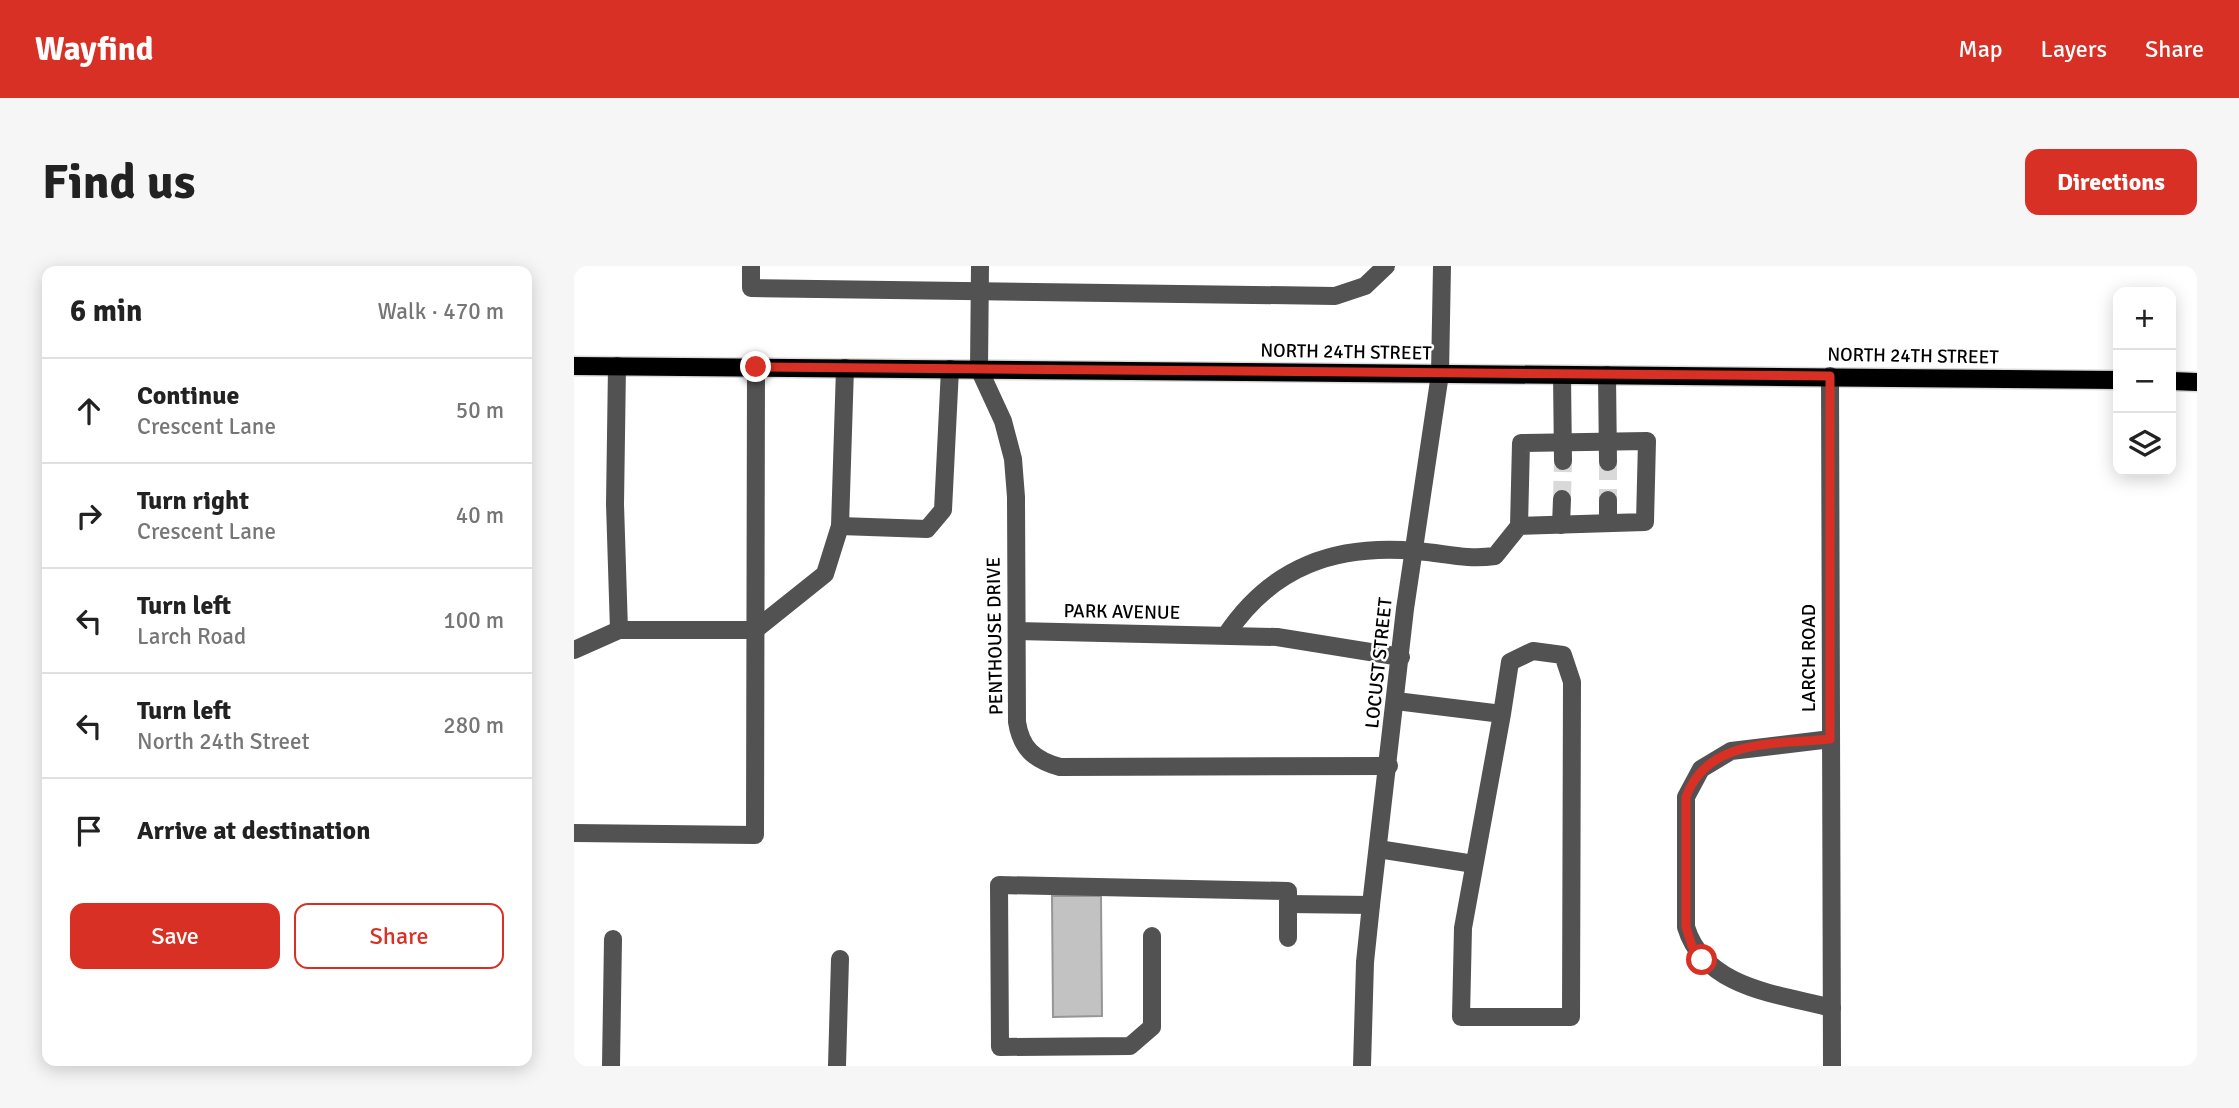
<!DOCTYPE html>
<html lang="en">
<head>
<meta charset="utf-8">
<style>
	body { margin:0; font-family:Signika,sans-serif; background:#f6f6f6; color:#222 }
	.controls { position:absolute; right:21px; top:21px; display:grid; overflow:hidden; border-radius:14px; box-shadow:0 4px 18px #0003 }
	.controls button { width:63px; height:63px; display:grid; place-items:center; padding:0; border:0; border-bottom:2px solid #e0e0e0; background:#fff; color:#222; font:35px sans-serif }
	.stop { position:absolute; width:21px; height:21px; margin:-16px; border:5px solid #d93025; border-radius:50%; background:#fff }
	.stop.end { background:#d93025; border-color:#fff; box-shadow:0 2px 7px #0008 }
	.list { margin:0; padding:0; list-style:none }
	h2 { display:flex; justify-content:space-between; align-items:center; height:91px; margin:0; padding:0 28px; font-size:30px }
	h2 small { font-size:23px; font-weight:400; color:#767676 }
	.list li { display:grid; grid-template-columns:46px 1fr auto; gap:21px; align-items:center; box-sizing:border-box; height:105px; padding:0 28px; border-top:2px solid #e0e0e0 }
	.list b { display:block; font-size:26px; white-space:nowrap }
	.list p { margin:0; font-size:23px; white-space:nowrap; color:#767676 }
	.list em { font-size:23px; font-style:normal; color:#767676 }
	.actions { display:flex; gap:14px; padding:21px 28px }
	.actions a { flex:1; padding:16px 0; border:2px solid #d93025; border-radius:14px; text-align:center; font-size:24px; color:#d93025 }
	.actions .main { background:#d93025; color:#fff }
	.icon { flex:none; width:38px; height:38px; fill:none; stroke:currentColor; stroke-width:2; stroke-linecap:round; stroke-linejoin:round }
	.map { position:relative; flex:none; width:1623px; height:800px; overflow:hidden; border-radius:14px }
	header { display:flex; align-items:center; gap:42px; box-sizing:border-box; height:98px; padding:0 35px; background:#d93025; color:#fff }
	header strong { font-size:33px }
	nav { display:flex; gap:38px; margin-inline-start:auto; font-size:24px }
	.intro { display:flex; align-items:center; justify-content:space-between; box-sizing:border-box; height:168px; padding:0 42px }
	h1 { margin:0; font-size:49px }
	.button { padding:18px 32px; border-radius:14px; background:#d93025; color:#fff; font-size:24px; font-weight:700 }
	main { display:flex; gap:42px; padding:0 42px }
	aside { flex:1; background:#fff; border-radius:14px; box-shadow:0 4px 18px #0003 }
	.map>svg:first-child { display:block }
	.building { fill:#c2c2c2; stroke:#969696; stroke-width:2 }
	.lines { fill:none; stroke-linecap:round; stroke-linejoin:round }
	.minor-tunnel { stroke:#d9d9d9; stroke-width:18; stroke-dasharray:18 9; stroke-linecap:butt }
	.major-casing { stroke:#dbdbdb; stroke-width:21 }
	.minor { stroke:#525252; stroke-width:18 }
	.major { stroke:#000; stroke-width:18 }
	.route { stroke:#d93025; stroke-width:9 }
	.labels { text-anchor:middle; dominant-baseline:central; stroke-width:5; stroke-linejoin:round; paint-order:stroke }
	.street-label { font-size:19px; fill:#000; stroke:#fff }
</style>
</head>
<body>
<header>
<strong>Wayfind</strong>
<nav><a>Map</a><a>Layers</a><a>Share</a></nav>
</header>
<div class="intro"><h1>Find us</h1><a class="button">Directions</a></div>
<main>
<aside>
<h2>6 min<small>Walk · 470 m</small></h2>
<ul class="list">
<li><svg class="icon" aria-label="ahead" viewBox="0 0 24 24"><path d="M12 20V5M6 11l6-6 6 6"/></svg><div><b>Continue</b><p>Crescent Lane</p></div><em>50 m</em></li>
<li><svg class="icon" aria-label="right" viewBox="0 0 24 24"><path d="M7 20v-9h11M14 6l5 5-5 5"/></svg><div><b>Turn right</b><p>Crescent Lane</p></div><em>40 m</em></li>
<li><svg class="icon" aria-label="left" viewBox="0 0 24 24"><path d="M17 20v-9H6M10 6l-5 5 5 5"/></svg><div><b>Turn left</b><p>Larch Road</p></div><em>100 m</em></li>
<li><svg class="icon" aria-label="left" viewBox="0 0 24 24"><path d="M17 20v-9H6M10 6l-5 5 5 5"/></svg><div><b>Turn left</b><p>North 24th Street</p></div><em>280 m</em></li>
<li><svg class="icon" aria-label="arrive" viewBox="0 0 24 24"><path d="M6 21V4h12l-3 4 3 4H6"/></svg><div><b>Arrive at destination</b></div></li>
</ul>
<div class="actions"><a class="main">Save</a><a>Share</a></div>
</aside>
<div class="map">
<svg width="1623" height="800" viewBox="0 0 1623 800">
	<rect width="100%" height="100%" fill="#fff"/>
	<path class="building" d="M478,630h49l1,120 -49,1z"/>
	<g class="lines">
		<g class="minor-tunnel">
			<path d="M1034,196v38"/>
			<path d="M988,233l1,-38"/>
		</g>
		<defs>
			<g id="major">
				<path d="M0,100l1544,14"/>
				<path d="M1597,115l26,1"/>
			</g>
		</defs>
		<use href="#major" class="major-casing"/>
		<g class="minor">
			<path d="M177,0v22l584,8 30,-10 21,-20"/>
			<path d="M406,0l-1,103 24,52 10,38 3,38 1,225c4,26 17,38 43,45l329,-1"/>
			<path d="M43,100l-2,138 4,126"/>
			<path d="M988,109l1,86"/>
			<path d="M1033,109l1,87"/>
			<path d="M1256,110l2,690"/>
			<path d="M1034,234v23"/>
			<path d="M987,259l1,-26"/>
			<path d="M266,260l87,3 16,-19 7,-141"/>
			<path d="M443,365l260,6 124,20"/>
			<path d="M652,369c46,-69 110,-91 190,-84 29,2 49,9 79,5l24,-30 126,-4 2,-81 -126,2 -2,83"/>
			<path d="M0,384l45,-20h136l70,-56 15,-48 5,-158"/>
			<path d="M822,435l106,13 -39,214 -2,89h110l1,-335 -9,-27 -30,-4 -23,11 -8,52"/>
			<path d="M1257,473l-100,12 -30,18 -15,28v130c19,62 93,67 146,81"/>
			<path d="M0,567l181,2 1,-468"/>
			<path d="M804,583l96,15"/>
			<path d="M714,638l83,1"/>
			<path d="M578,670v91l-22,19 -130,1 -1,-162 289,6v47"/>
			<path d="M37,800l2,-127"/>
			<path d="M263,800l3,-107"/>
			<path d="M788,800l3,-104 6,-57 34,-296 35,-235 2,-108"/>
		</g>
		<use href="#major" class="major"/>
	</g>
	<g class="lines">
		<path class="route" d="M182,101l1074,9v363c-53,6 -122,-2 -144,58v130l6,19 10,14"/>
	</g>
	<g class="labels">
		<g class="street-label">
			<text transform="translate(772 86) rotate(1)">NORTH 24TH STREET</text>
			<text transform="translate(1339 90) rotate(1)">NORTH 24TH STREET</text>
			<text transform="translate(548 346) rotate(1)">PARK AVENUE</text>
			<text transform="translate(421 370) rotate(-91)">PENTHOUSE DRIVE</text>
			<text transform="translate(1235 392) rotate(-90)">LARCH ROAD</text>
			<text transform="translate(805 397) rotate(-84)">LOCUST STREET</text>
		</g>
	</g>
</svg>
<div class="controls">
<button>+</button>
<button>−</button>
<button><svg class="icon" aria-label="layers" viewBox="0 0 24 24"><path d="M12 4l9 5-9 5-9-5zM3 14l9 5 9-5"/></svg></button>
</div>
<div class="stop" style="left:1128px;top:694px"></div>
<div class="stop end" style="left:182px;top:101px"></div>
</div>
</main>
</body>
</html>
